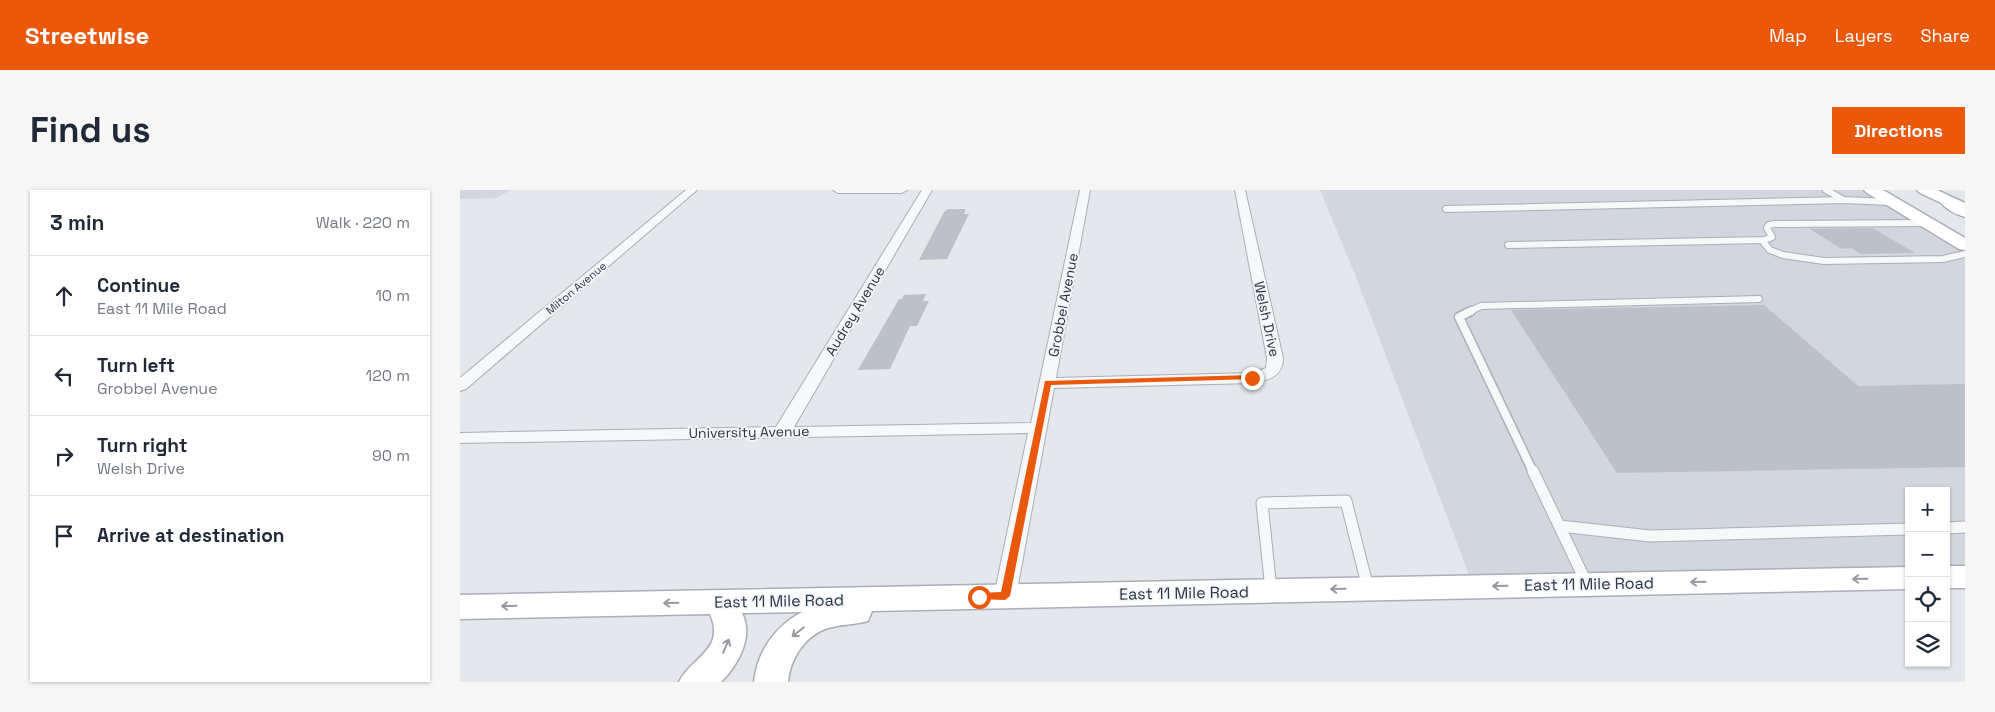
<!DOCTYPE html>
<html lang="en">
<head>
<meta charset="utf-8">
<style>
	body { margin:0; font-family:"Space Grotesk",sans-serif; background:#f6f6f7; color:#1f2937 }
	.controls { position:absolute; right:15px; bottom:15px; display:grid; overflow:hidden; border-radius:0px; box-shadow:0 1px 4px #0004 }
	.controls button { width:45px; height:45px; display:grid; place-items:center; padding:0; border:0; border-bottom:1px solid #e0e1e3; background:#fff; color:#1f2937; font:25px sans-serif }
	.stop { position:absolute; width:15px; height:15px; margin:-11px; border:4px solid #ea580c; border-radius:50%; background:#fff }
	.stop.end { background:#ea580c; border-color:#fff; box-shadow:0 1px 5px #0008 }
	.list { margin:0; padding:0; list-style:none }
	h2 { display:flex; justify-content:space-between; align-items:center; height:65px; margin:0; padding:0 20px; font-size:21px }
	h2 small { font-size:16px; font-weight:400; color:#747a83 }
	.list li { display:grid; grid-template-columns:32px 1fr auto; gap:15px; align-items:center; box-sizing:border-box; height:80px; padding:0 20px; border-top:1px solid #e0e1e3 }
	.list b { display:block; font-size:19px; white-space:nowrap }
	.list p { margin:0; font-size:16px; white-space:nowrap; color:#747a83 }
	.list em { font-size:16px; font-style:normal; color:#747a83 }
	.icon { flex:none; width:28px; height:28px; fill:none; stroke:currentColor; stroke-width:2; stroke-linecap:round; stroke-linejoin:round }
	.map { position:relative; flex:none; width:1505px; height:492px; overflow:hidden; border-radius:0px }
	header { display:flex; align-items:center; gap:30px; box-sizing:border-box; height:70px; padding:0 25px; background:#ea580c; color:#fff }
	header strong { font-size:24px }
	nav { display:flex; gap:28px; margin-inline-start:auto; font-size:18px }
	.intro { display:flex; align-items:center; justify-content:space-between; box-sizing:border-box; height:120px; padding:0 30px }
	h1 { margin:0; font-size:35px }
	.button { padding:12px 22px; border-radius:0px; background:#ea580c; color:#fff; font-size:18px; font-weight:700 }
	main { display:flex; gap:30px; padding:0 30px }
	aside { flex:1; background:#fff; border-radius:0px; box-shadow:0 1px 4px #0004 }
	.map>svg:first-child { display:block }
	.built { fill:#d2d6de }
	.building { fill:#bbc0ca }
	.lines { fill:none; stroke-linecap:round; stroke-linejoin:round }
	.lane-far2-casing { stroke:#a9aeb7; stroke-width:8 }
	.lane-far1-casing { stroke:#a9aeb7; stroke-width:11 }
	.lane-casing { stroke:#a9aeb7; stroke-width:13 }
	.street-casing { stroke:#a9aeb7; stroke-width:2 }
	.secondary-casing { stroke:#a9aeb7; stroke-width:3 }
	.highway-casing { stroke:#8b94a3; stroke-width:2 }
	.lane-far2 { stroke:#f7f8fa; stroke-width:6 }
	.lane-far1 { stroke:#f7f8fa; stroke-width:8 }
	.lane { stroke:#f7f8fa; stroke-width:11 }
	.street { fill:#f7f8fa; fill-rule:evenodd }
	.secondary { fill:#fff; fill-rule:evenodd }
	.highway { fill:#fff; fill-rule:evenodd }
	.oneway { stroke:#959aa2 }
	.route { fill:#ea580c }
	.labels { text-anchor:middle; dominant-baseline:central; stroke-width:4; stroke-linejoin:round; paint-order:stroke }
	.far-street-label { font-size:11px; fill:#2b3445; stroke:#f4f6f9 }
	.street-label { font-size:14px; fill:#2b3445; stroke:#f4f6f9 }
	.near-street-label { font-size:16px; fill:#2b3445; stroke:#f4f6f9 }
</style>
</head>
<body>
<header>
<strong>Streetwise</strong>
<nav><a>Map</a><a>Layers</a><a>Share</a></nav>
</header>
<div class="intro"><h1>Find us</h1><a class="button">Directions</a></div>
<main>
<aside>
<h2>3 min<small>Walk · 220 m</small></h2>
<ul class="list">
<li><svg class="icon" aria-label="ahead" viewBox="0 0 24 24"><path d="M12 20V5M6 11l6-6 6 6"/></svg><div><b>Continue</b><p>East 11 Mile Road</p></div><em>10 m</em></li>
<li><svg class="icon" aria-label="left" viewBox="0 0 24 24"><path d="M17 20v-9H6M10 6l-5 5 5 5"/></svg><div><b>Turn left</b><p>Grobbel Avenue</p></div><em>120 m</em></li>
<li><svg class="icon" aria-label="right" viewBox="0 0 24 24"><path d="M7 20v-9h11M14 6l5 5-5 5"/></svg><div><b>Turn right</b><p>Welsh Drive</p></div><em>90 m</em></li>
<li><svg class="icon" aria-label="arrive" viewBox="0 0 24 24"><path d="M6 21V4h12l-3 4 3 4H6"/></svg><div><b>Arrive at destination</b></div></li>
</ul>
</aside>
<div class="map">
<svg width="1505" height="492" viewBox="0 0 1505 492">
	<rect width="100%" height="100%" fill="#e4e7ec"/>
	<g class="built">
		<path d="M0,0h50l-14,8 -36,1z"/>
		<path d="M860,0h549l96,57v319h-19v-75h-37v76l-439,10 -116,-305z"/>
	</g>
	<g class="building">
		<path d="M488,19h18l-2,5h5l-22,45 -28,1 25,-48z"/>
		<path d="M1413,38l42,25 -55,1 -9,-6 -10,1 -31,-20z"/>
		<path d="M466,104l-3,7h6l-12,25h-7l-20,43 -32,1 41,-71h3l2,-4z"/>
		<path d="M1304,115l94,81 107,-2v83l-348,6 -106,-163z"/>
	</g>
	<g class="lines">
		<defs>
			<g id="lane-far2">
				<path d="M1366,0l18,10"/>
				<path d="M986,19l398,-9 46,2"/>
				<path d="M1305,50l-1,3 6,7 13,5 41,6 119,-2 22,-5"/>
				<path d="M1048,55l257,-5 7,-3 -5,-9 2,-3 5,-1 152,-1"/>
				<path d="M1009,122l12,-6 278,-7"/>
			</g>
			<path id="lane-far1" d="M1011,121l-12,6 74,155"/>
			<g id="lane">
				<path d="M1073,281l54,113"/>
				<path d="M1100,336l90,10 259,-7"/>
				<path d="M1486,338l19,-1"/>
				<path d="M811,400l-9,-87 84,-2 22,87"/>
			</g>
			<g id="street">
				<path d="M226,0h11l-231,199 -6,2v-13z"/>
				<path d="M373,0h74l-5,3h-64z"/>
				<path d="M462,0h10l-138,237 237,-4 49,-233h10l-34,188 197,-5 13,-5 1,-10 -32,-168h10l38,168c0,19 -15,22 -30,25l-199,5 -38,208 -3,6 -8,2 -8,-2 -3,-6 34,-163 -568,10v-10l316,-6z"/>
			</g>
			<g id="secondary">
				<path d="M1404,0h19l82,48v12l-6,-1 -92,-56z"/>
				<path d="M1457,0h20l28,13v11l-45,-21z"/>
				<rect x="1486" y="376" width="19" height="22"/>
				<path d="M1449,377v22l-1037,22 -4,10c-14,4 -29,3 -43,8 -22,9 -35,31 -37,53h-34c3,-30 21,-56 48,-70l-60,1c12,24 -4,52 -21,69h-42c12,-25 47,-32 31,-68l-250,5v-24z"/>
			</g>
			<path id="highway" d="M1488,6l17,8v13c-9,-2 -20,-8 -26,-16l3,-4z"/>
		</defs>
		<use href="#lane-far2" class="lane-far2-casing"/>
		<use href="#lane-far1" class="lane-far1-casing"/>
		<use href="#lane" class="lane-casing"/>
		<use href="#street" class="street-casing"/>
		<use href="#secondary" class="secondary-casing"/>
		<use href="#highway" class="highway-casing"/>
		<use href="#lane-far2" class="lane-far2"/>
		<use href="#lane-far1" class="lane-far1"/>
		<use href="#lane" class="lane"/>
		<use href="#street" class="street"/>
		<use href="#secondary" class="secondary"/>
		<use href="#highway" class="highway"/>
	</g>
	<defs><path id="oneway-shaft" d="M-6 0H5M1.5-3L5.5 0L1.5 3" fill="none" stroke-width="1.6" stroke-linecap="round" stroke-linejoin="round" transform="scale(1.25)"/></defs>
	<g class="oneway">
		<use href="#oneway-shaft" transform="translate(1400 389) rotate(179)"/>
		<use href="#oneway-shaft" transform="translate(1238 392) rotate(179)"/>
		<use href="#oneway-shaft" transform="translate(1040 396) rotate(179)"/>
		<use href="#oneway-shaft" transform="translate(878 399) rotate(179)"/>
		<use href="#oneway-shaft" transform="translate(211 413) rotate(179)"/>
		<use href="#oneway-shaft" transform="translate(49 416) rotate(179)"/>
		<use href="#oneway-shaft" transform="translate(338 442) rotate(141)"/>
		<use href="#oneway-shaft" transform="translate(266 456) rotate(-67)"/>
	</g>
	<path class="route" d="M792,185l4,3 -1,1 -204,6 -41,211 -5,4 -30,-1 -1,-2 5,-4 22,-1 44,-211z"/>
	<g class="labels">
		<g class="far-street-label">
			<text transform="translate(116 98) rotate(-40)">Milton Avenue</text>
		</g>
		<g class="street-label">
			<text transform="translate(603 115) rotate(-79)">Grobbel Avenue</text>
			<text transform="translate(395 121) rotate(-59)">Audrey Avenue</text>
			<text transform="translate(807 129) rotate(78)">Welsh Drive</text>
			<text transform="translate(289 242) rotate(-1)">University Avenue</text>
		</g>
		<g class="near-street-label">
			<text transform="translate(1129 394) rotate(-1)">East 11 Mile Road</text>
			<text transform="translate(724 403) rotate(-1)">East 11 Mile Road</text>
			<text transform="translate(319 411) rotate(-1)">East 11 Mile Road</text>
		</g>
	</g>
</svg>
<div class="controls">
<button>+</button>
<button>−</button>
<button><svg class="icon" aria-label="locate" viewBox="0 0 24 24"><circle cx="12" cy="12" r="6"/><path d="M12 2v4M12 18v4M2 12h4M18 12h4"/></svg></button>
<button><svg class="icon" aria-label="layers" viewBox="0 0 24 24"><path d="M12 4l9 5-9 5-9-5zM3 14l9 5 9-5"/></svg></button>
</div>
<div class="stop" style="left:519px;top:407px"></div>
<div class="stop end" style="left:792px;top:188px"></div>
</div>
</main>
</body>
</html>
